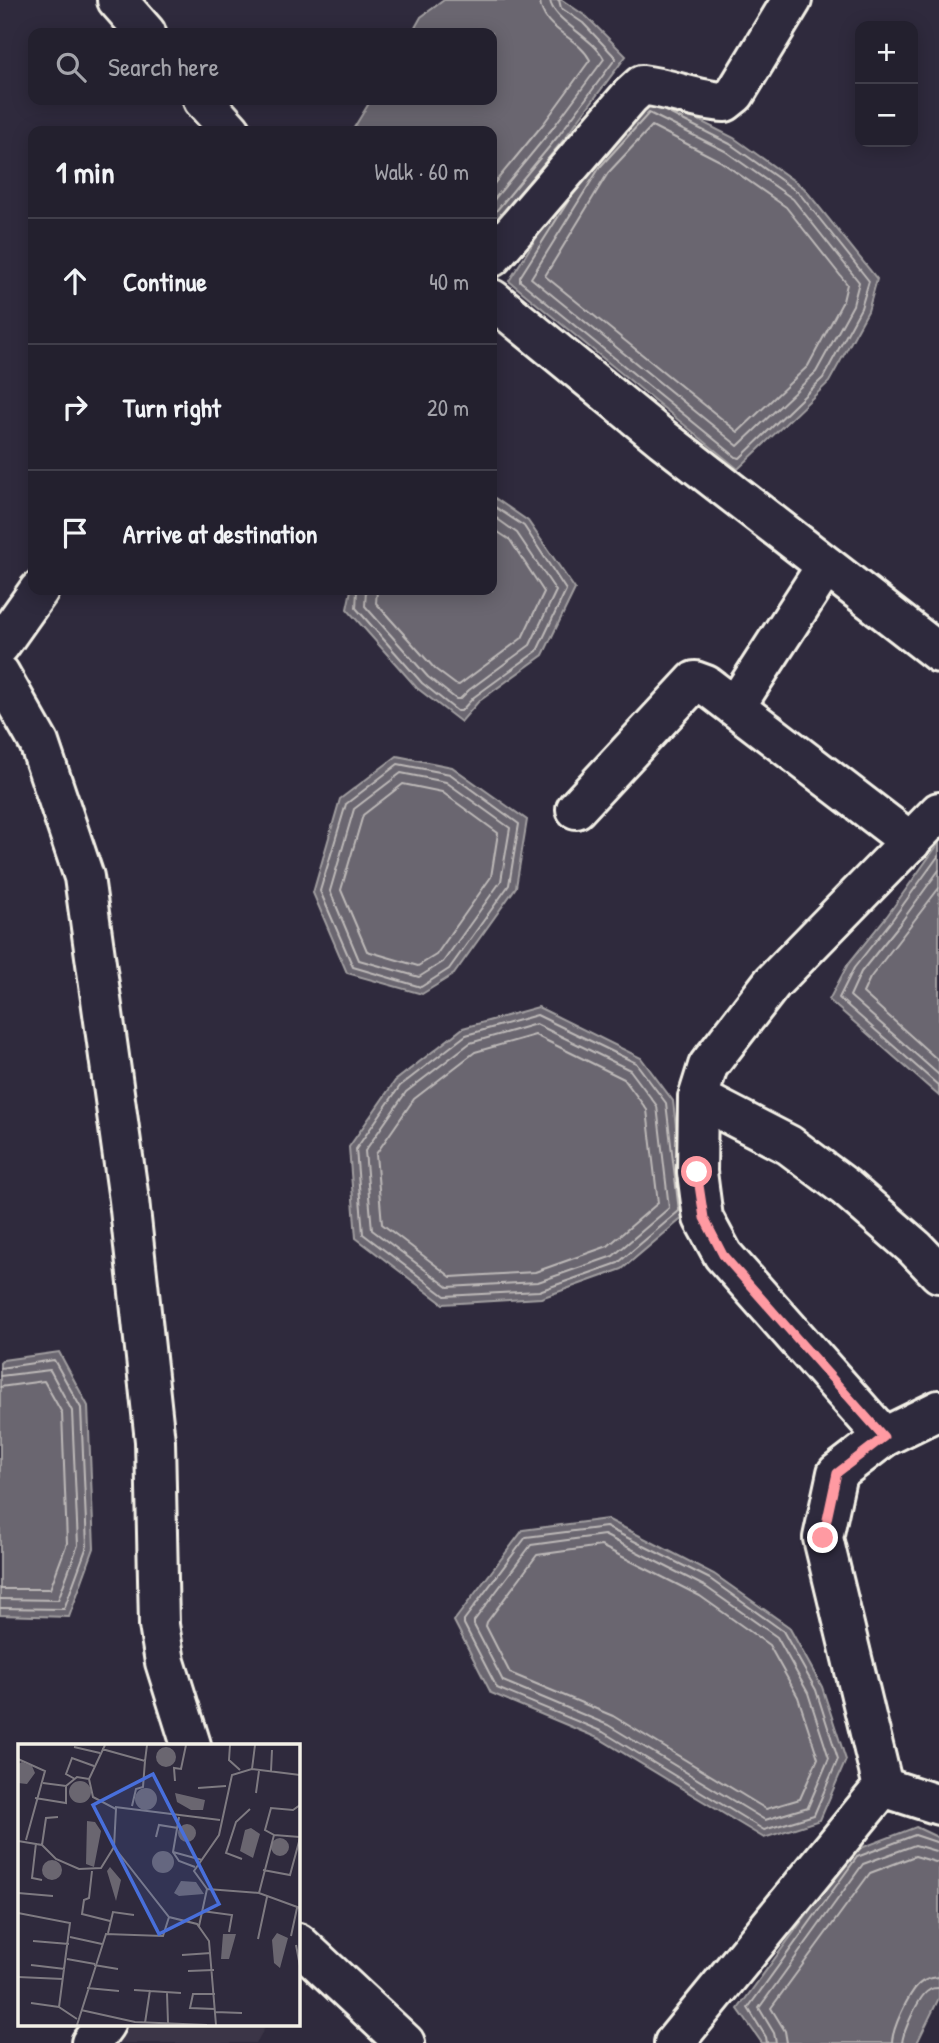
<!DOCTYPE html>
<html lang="en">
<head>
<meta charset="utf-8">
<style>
	body { margin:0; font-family:"Patrick Hand",sans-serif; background:#2b2836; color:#f1f3f6 }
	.controls { position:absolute; right:21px; top:21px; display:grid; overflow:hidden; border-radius:14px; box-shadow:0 4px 18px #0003 }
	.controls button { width:63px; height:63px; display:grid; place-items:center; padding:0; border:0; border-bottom:2px solid #403e4a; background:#23202e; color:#f1f3f6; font:35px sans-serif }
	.stop { position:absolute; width:21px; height:21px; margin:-16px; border:5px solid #ff9aa2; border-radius:50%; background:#fff }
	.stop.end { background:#ff9aa2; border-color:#fff; box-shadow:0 2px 7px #0008 }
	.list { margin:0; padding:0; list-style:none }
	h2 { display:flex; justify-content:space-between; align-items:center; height:91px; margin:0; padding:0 28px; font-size:30px }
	h2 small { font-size:23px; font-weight:400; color:#a3a3aa }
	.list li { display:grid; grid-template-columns:46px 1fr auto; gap:21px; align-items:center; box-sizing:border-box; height:126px; padding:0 28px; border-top:2px solid #403e4a }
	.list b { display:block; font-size:26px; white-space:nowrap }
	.list em { font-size:23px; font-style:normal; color:#a3a3aa }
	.icon { flex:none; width:38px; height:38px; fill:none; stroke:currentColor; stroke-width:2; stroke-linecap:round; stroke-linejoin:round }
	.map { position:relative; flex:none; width:939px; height:2043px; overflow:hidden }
	.search { position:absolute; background:#23202e; box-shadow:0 4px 18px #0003; left:28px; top:28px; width:469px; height:77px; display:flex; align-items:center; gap:18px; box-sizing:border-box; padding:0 24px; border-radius:14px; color:#a3a3aa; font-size:26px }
	.panel { position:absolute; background:#23202e; box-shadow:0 4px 18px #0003; left:28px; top:126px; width:469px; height:469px; border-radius:14px }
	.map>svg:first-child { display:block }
	.built { fill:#3b3647 }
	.water { fill:#6a6670; stroke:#a19ea0; stroke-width:2 }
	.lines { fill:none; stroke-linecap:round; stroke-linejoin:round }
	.shore { stroke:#bdb9b8; stroke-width:2 }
	.street-casing { stroke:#f4f1e8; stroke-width:44 }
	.secondary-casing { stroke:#f4f1e8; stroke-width:44 }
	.street { stroke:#2f2a3d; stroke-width:38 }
	.secondary { stroke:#2f2a3d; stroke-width:38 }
	.route { stroke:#ff9aa2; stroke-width:9 }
	.inset-road { fill:none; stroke:#7e7a81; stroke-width:2 }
	.view { fill:#486fdb; fill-opacity:0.15; stroke:#486fdb; stroke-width:3.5 }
	.inset-edge { fill:none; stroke:#f4f1e8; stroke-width:3.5 }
</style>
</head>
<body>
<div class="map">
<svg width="939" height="2043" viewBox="0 0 939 2043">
	<rect width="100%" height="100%" fill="#2f2a3d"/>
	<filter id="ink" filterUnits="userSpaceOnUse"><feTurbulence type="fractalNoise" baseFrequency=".0143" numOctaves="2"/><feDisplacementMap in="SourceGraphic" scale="14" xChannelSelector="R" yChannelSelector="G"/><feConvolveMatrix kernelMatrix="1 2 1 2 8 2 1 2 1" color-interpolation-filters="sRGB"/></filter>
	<g filter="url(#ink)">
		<path class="built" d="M124,2024h143l-11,19h-145z"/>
		<g class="water">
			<path d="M444,0h118l25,17 39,39 -62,83 -71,87 -1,-95h-140l19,-31h121v-67h-80l9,-16z"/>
			<path d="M645,93l89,45 70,50 73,91 -9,32 -39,71 -91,87 -229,-188 78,-123z"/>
			<path d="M492,496l36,25 47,68 -32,66 -65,47 -17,20 -44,-34 -70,-79 4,-19h141z"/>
			<path d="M397,756l55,11 75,53 -11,67 -62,87 -32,20 -75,-21 -34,-80 27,-94z"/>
			<path d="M939,843v253l-110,-96 19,-36 39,-48z"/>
			<path d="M538,1007l103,51 32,43 13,114 -64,54 -81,29 -98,6 -87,-66 -7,-91 46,-66 68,-53z"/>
			<path d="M59,1352l29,54 6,142 -25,69 -69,-2v-252l3,-3z"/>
			<path d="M607,1519l107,55 75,53 33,60 24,73 -26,60 -56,18 -164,-99 -109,-46 -37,-72 69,-91z"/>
			<path d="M916,1827l23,11v160l-22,45h-155l-24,-34 115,-158z"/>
		</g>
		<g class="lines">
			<g class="shore">
				<path d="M649,113l76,38 68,48 66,83 -6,23 -37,67 -78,74 -207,-168 69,-111z"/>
				<path d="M652,126l68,35 66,46 61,77 -4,17 -35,65 -70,66 -193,-156 63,-103z"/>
				<path d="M492,186l52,-63 46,-63c-12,-24 -49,-30 -50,-60"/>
				<path d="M569,200l-49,77v4l216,176 4,1 83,-80 38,-70 8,-27 -70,-88 -69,-49 -65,-33"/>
				<path d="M492,202l60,-73 52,-70c-11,-22 -52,-39 -54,-59"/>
				<path d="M492,216l67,-81 57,-77 -33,-35 -22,-15 -2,-8"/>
				<path d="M357,590l-1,18 66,75 35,28h4l13,-14 63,-46 29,-61 -42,-64 -32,-21"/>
				<path d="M366,590l-1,16 63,71 28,22h4l9,-9 61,-45 26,-54 -39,-58 -25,-18"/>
				<path d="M377,590l-1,13 59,66 20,15 4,1 63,-47 22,-46 -34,-52 -18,-12"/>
				<path d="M398,764l52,10 69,50 -10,61 -60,84 -28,18 -68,-20 -33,-76 26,-87z"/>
				<path d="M401,773l45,9 64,46 -9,53 -58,81 -24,15 -60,-17 -29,-69 24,-82z"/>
				<path d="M403,784l39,8 56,41 -7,44 -55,78 -18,11 -51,-15 -26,-61 22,-75z"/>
				<path d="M939,855l-47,65 -38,48 -15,30 100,88"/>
				<path d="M939,870l-40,55 -38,47 -11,24 89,79"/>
				<path d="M939,888l-69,90 -7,15 76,68"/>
				<path d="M537,1015l99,48 30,40 13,108 -61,52 -79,28 -94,5 -82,-62 -7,-85 44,-63 66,-51z"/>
				<path d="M536,1024l94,46 27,36 12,102 -56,48 -75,26 -90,5 -76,-57 -7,-79 41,-59 64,-49z"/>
				<path d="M535,1035l89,44 23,31 11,93 -50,43 -73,26 -84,5 -69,-53 -6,-70 38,-55 61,-47z"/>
				<path d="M0,1368l54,-8 27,48 6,138 -23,63 -64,-1"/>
				<path d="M0,1376l50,-6 22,41 6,134 -20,55 -58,-1"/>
				<path d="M0,1387l44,-6 18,32 5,130 -17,46h-50"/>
				<path d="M606,1527l104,52 73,52 33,59 22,69 -24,56 -50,15 -161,-98 -106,-44 -33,-64v-4l62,-83z"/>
				<path d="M604,1535l102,52 71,50 31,56 21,65 -21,49 -43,13 -157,-95 -105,-44 -29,-56v-4l57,-76z"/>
				<path d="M601,1546l99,50 69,49 29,52 20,61 -18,41 -34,10 -153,-93 -103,-43 -24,-47 1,-4 50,-67z"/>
				<path d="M767,2043l-1,-6 -18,-29 109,-151 58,-22 24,8"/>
				<path d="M776,2043l-2,-10 -15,-25 104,-144 52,-19 24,7"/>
				<path d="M787,2043l-2,-12 -14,-23 99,-135 45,-17 24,7"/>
				<path d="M892,2043c0,-14 16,-48 26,-58 6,-6 13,-7 21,-8"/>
				<path d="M902,2043c1,-11 17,-47 26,-52 4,-3 6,-3 11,-3"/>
			</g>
			<defs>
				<g id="street">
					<path d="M492,257l138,-161 12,-11c28,3 55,16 83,17l10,-8 57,-94"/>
					<path d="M492,299l171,140 276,214"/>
					<path d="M735,707l91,-141"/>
					<path d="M576,809l119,-128 11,4 205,157"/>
					<path d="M698,1098l91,47 56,42 70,61 24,25"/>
					<path d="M884,1437l-161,-182 -20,-37 -6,-46 1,-74 10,-32 64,-83 167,-171"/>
					<path d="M883,1787l56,18"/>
					<path d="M91,2043l14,-19"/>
					<path d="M674,2043l209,-256 -60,-249 14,-65 47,-36 55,-27"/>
				</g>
				<g id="secondary">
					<path d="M117,0l29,33"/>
					<path d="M203,100l28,31"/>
					<path d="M0,645l39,-55"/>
					<path d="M0,674l39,69 45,134 45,323 26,241 4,184 6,37 26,83"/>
					<path d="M298,1943l107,100"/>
				</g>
			</defs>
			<use href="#street" class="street-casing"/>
			<use href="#secondary" class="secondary-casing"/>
			<use href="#street" class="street"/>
			<use href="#secondary" class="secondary"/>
		</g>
	</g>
	<g class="lines" filter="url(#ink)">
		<path class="route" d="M697,1172l7,46 19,37 161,182 -47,36 -14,65"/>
	</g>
	<g transform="translate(18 1744)">
		<rect width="282" height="282" fill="#2f2a3d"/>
		<path d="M138 13a10 10 0 1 1 20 0a10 10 0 1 1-20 0ZM4,18l10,4 3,7 -8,11 -9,-1v-19zM51 48a11 11 0 1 1 22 0a11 11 0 1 1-22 0ZM117 55a11 11 0 1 1 22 0a11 11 0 1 1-22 0ZM157,49l30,7 -2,10h-12l-14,-8zM69,77l8,1 6,9 -7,36 -8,-3zM160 89a9 9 0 1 1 18 0a9 9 0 1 1-18 0ZM233,84l9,6 -7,24 -13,-7 5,-21zM253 103a9 9 0 1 1 18 0a9 9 0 1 1-18 0ZM134 118a11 11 0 1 1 22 0a11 11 0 1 1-22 0ZM24 126a10 10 0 1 1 20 0a10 10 0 1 1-20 0ZM92,123l11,13 -5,21 -9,-30zM163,137l15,1 8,12 -25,2 -5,-3zM259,189l11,5 -8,30 -6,-5 -2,-23zM205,190h13l-7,25h-8z" fill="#6a6670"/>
		<path class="inset-road" d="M212,1l-1,15 11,10M56,3l26,6M84,5l43,12 2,-16M0,15l27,12 -19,69M234,25l48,6M253,27l1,-21M57,35l-9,-5 6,-16 22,8M157,37l-1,-13 7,1 5,-24M25,39l23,3 11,-9 12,2M180,44l28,-2M238,49l3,-22M17,54l31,5v-17M114,62l4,-17 7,-2 2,-26M97,63l105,13M161,73l-6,35 6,9 16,6M256,91l26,2M138,93l3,-12 19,3M0,97l24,4 14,14 23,10 22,-1 13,-21 2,-38 -23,-12 -4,-18 16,-34M18,99l-4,35 10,2M24,101l4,-27 12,-1M96,103l55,70 28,7 12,17 7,84M155,108l29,8M224,115l-16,-6 10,-31 14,-13M245,126l27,5 10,-37M74,127l-3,27 -5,2 -2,14 28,7M189,145l52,4 41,15M0,149l35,3M241,149l15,-58 -9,-5 6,-22 22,2 7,-5M184,167l30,4 -3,17M0,169l52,10 -11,84 18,12M181,182l8,-37 -13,-18 25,-36 13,-60 20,-6 3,-24M90,189l5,-21 21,3M273,192l6,-28M52,193l32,7M240,195l9,-42M15,197l36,3M278,201l4,21M164,211l29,-2M49,215l28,5M13,221l34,4M76,221l24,4M170,227l26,-1M0,233l45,2M69,244l32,3M116,246l47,3M149,249l1,30M13,259l28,4M197,265l-25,-1 3,-14h22M63,266l54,12 72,3M197,268l27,1M127,279l5,-33M59,281l29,-91 57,2 6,-19"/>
		<path class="view" d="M135,30l66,130 -60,30 -66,-129z"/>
		<rect width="282" height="282" class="inset-edge"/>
	</g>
</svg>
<div class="controls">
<button>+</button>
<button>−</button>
</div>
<div class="stop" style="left:697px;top:1172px"></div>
<div class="stop end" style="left:823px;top:1538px"></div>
<div class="search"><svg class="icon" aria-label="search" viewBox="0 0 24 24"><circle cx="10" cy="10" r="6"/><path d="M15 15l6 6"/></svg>Search here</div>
<section class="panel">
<h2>1 min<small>Walk · 60 m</small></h2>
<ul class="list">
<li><svg class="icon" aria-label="ahead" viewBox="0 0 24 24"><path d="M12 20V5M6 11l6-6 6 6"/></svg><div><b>Continue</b></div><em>40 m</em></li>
<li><svg class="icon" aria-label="right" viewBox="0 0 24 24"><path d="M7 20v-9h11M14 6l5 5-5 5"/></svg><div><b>Turn right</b></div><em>20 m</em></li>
<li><svg class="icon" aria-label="arrive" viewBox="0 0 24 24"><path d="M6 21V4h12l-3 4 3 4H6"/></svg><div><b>Arrive at destination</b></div></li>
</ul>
</section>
</div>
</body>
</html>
